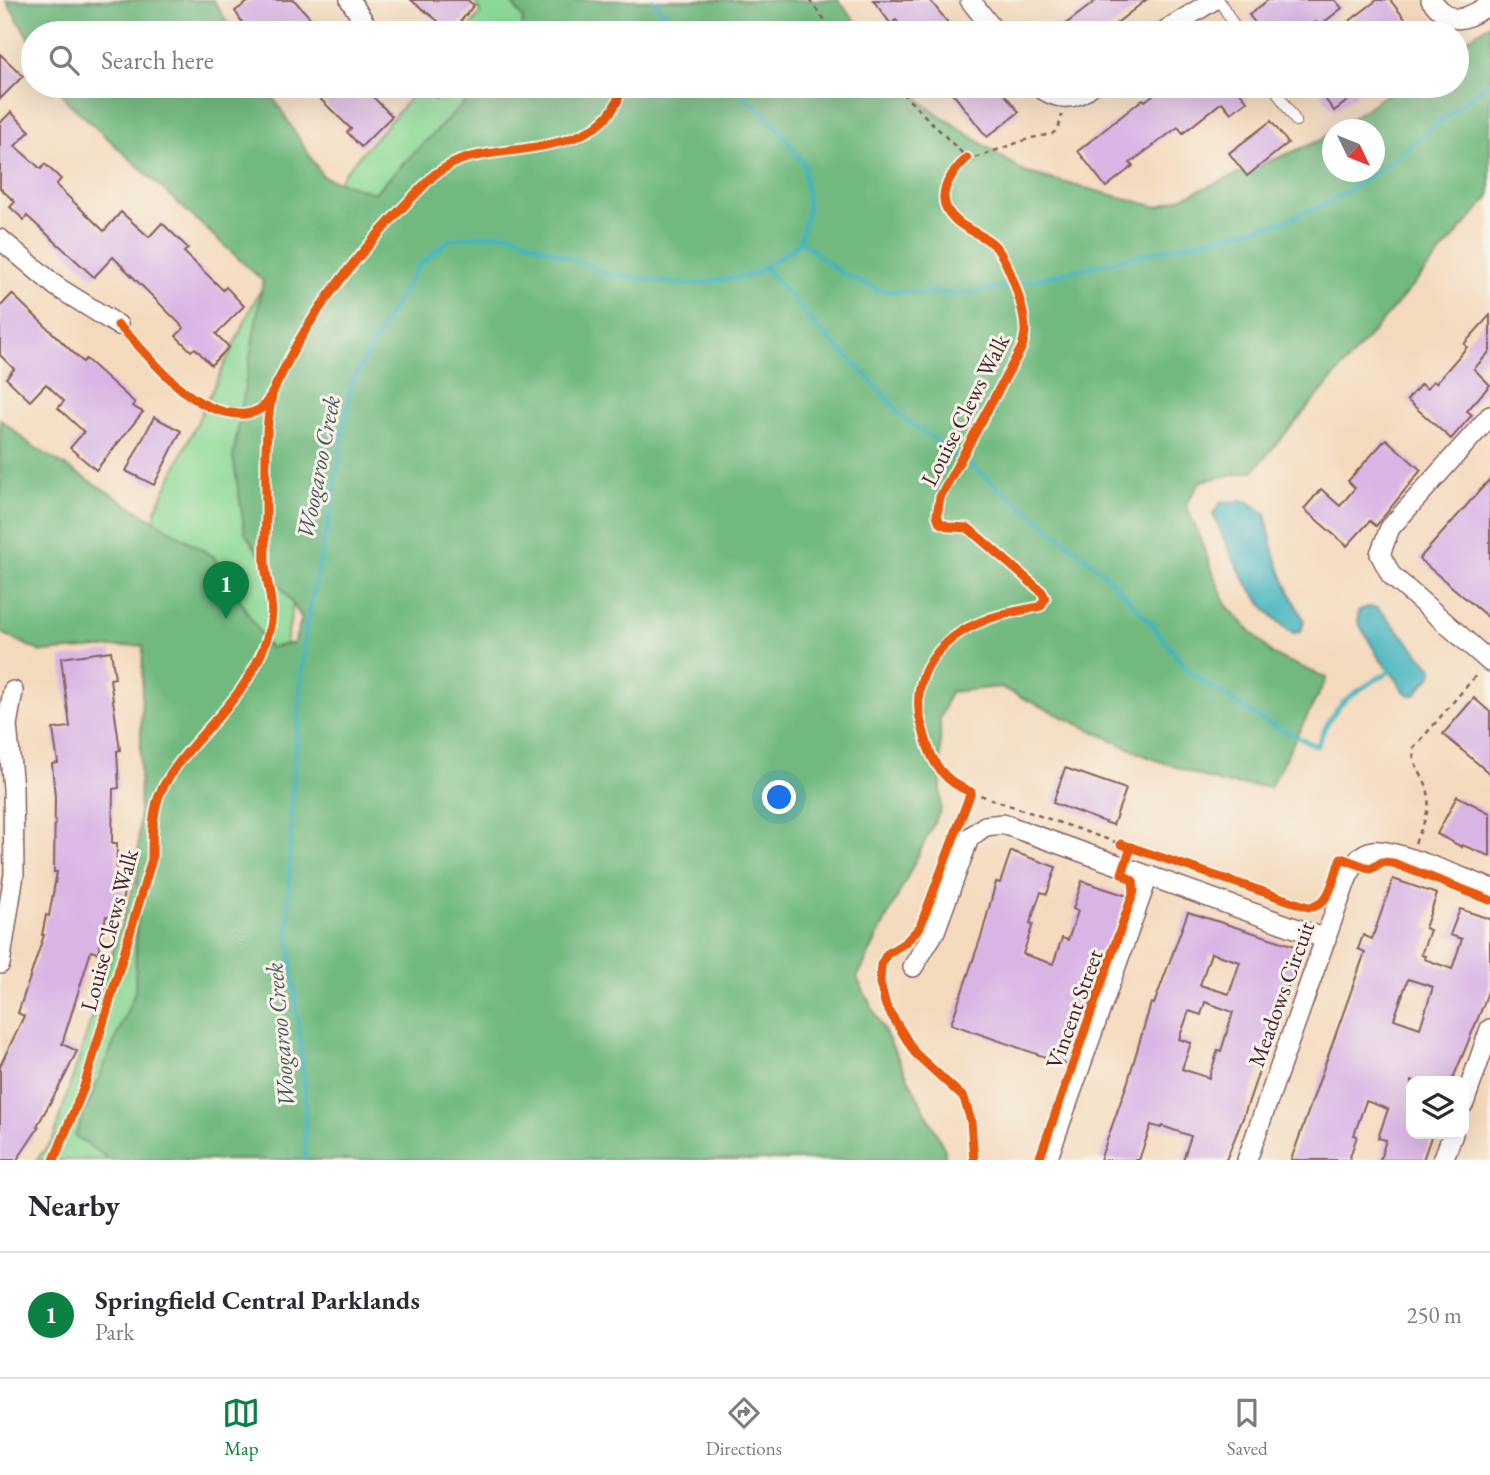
<!DOCTYPE html>
<html lang="en">
<head>
<meta charset="utf-8">
<style>
	body { margin:0; font-family:"EB Garamond",serif; background:#f2f2f3; color:#2b2b33 }
	.controls { position:absolute; right:21px; bottom:21px; display:grid; overflow:hidden; border-radius:14px; box-shadow:0 7px 28px #0002 }
	.controls button { width:63px; height:63px; display:grid; place-items:center; padding:0; border:0; border-bottom:2px solid #e1e1e2; background:#fff; color:#2b2b33; font:35px sans-serif }
	.compass { position:absolute; left:1322px; top:119px; width:63px; height:63px; border-radius:50%; background:#fff; box-shadow:0 7px 28px #0002; rotate:133deg }
	.you { position:absolute; left:780px; top:798px; width:24px; height:24px; margin:-18px; border:5px solid #fff; border-radius:50%; background:#1a73e8; box-shadow:0 0 0 10px #1a73e833 }
	.badge { display:grid; place-items:center; width:46px; height:46px; border-radius:50%; background:#0b8043; color:#fff; font-size:23px; font-weight:700 }
	.pin { position:absolute; translate:-50% -58px; filter:drop-shadow(0 2px 4px #0008) }
	.pin::after { content:''; position:absolute; top:37px; width:24px; height:21px; background:inherit; clip-path:polygon(0 0,100% 0,50% 100%) }
	.list { margin:0; padding:0; list-style:none }
	h2 { display:flex; justify-content:space-between; align-items:center; height:91px; margin:0; padding:0 28px; font-size:30px }
	h2 small { font-size:23px; font-weight:400; color:#7c7c81 }
	.list li { display:grid; grid-template-columns:46px 1fr auto; gap:21px; align-items:center; box-sizing:border-box; height:126px; padding:0 28px; border-top:2px solid #e1e1e2 }
	.list b { display:block; font-size:26px; white-space:nowrap }
	.list p { margin:0; font-size:23px; white-space:nowrap; color:#7c7c81 }
	.list em { font-size:23px; font-style:normal; color:#7c7c81 }
	.icon { flex:none; width:38px; height:38px; fill:none; stroke:currentColor; stroke-width:2; stroke-linecap:round; stroke-linejoin:round }
	.map { position:relative; flex:none; width:1490px; height:1160px; overflow:hidden }
	.search { position:absolute; background:#fff; box-shadow:0 7px 28px #0002; left:21px; right:21px; top:21px; height:77px; display:flex; align-items:center; gap:18px; box-sizing:border-box; padding:0 24px; border-radius:38px; color:#7c7c81; font-size:26px }
	.sheet { height:217px; background:#fff }
	nav { display:flex; justify-content:space-around; align-items:center; box-sizing:border-box; height:98px; border-top:2px solid #e1e1e2; background:#fff; font-size:19px; color:#7c7c81 }
	nav a { display:grid; justify-items:center; gap:4px }
	nav .on { color:#0b8043 }
	.map>svg:first-child { display:block }
	.green { fill:#8cd996; stroke:#6b7c60; stroke-width:2 }
	.forest { fill:#71b97f; stroke:#5e6c55; stroke-width:2 }
	.water { fill:#46b5bf; stroke:#486a75; stroke-width:2 }
	.lines { fill:none; stroke-linecap:round; stroke-linejoin:round }
	.stream { stroke:#46b5bf; stroke-width:4.5 }
	.building { fill:#d9b5e5; fill-rule:evenodd }
	.service-casing { stroke:#86605e; stroke-width:12 }
	.minor-casing { stroke:#86605e; stroke-width:22 }
	.path { stroke:#86605e; stroke-width:2.5; stroke-dasharray:5 5; stroke-linecap:butt }
	.service { stroke:#fff; stroke-width:10 }
	.minor { stroke:#fff; stroke-width:19 }
	.cycleway-casing { stroke:#f7f3e8; stroke-width:13 }
	.cycleway { stroke:#e8590c; stroke-width:9 }
	.labels { text-anchor:middle; dominant-baseline:central; stroke-width:6; stroke-linejoin:round; paint-order:stroke }
	.street-label { font-size:23px; fill:#4a1f2b; stroke:#f7f3e8 }
	.water-label { font-size:24px; font-style:italic; fill:#49545f; stroke:#f7f3e8 }
</style>
</head>
<body>
<div class="map">
<svg width="1490" height="1160" viewBox="0 0 1490 1160">
	<rect width="100%" height="100%" fill="#f7f3e8"/>
	<filter id="ink" filterUnits="userSpaceOnUse"><feTurbulence type="fractalNoise" baseFrequency=".0143" numOctaves="2"/><feDisplacementMap in="SourceGraphic" scale="14" xChannelSelector="R" yChannelSelector="G"/><feConvolveMatrix kernelMatrix="1 2 1 2 8 2 1 2 1" color-interpolation-filters="sRGB"/></filter>
	<filter id="wash" filterUnits="userSpaceOnUse"><feTurbulence type="fractalNoise" baseFrequency=".00686" numOctaves="4" result="noise"/><feDisplacementMap in="SourceGraphic" scale="28" xChannelSelector="R" yChannelSelector="G"/><feGaussianBlur stdDeviation="1.57" result="paint"/><feColorMatrix in="noise" values="0 0 0 0 0 0 0 0 0 0 0 0 0 0 0 0 0 1.4 0 .05"/><feComposite in="paint" operator="in"/></filter>
	<g filter="url(#wash)">
		<rect width="100%" height="100%" fill="#f4dabd"/>
		<g class="green">
			<path d="M474,0h148l28,33h-185l16,-20z"/>
			<path d="M421,86h272l-384,432 -57,310 26,332h-242l16,-18 88,-275 26,-147 -11,-209 102,-215 88,-124z"/>
		</g>
		<g class="forest">
			<path d="M6,0h207l21,33h-201v12z"/>
			<path d="M510,0h328l27,33h-344l2,-14z"/>
			<path d="M1490,24v172l-237,275 -52,10 -15,23 40,101 47,50 54,23 -57,109 -49,-4 -73,-26 -148,-70 -50,5 -10,27 1,90 -84,169 88,172v10h-835l-35,-24 60,-144 8,-347 -102,7 -41,-20v-213l31,26 183,112 55,91 25,-5 8,-25 -57,-85 -12,-76 30,-176 -197,-181 -8,-14h208l57,91 51,16 107,-107h428l16,19 99,67 134,35 161,-66 13,-10v41h42v-42l-39,-1 64,-43h58v-40z"/>
		</g>
		<g class="water">
			<path d="M1247,501l19,13c5,39 19,72 38,106l-3,12 -9,1c-41,-30 -59,-74 -79,-119l8,-12z"/>
			<path d="M1368,607l10,1 55,61 -1,5 -17,21h-6l-6,-5 -8,-13 -16,-19 -21,-36v-11z"/>
		</g>
		<g class="lines">
			<g class="stream">
				<path d="M653,0l30,33"/>
				<path d="M800,241l41,32 40,18 85,3 42,-8"/>
				<path d="M765,267l47,55 57,56 36,41 50,35"/>
				<path d="M1024,282l255,-59 50,-20 53,-35 108,-86"/>
				<path d="M968,463l81,64 57,48 45,48 34,44 11,9 67,45 54,25c18,-46 33,-50 73,-75"/>
				<path d="M305,1160v-71l-17,-161 4,-130 13,-167 26,-121 20,-125 30,-57 38,-63 32,-26 57,-6 100,41 81,11 63,-10 39,-25 9,-9 8,-32 -4,-45 -27,-37 -43,-41"/>
			</g>
		</g>
		<g id="blocks">
			<g class="building">
				<path d="M251,0h43l30,33h-75l-14,-22z"/>
				<path d="M411,0h56l7,5 -23,28h-24l11,-12z"/>
				<path d="M873,0h57l26,33h-50l-10,-13 -5,4z"/>
				<path d="M1097,0h49l-42,33h-50z"/>
				<path d="M1268,0h67l7,8 -23,18 -3,-4 -14,11h-39l-14,-18z"/>
				<path d="M1377,0h13l26,33h-67l-6,-7z"/>
				<path d="M0,54l23,22 -23,23z"/>
				<path d="M307,86h71l-8,8 22,22 -31,31 -14,-15 4,-3z"/>
				<path d="M947,86h51l21,26 -32,25z"/>
				<path d="M1165,86h70l12,15 -16,12 -9,-11 -39,31 -5,-6 -48,36 3,3 -27,21 -28,-36 65,-52 2,2z"/>
				<path d="M1331,86h36l-33,25 -13,-18z"/>
				<path d="M11,112l19,19 -15,15 26,23 4,-5 16,15 -5,6 48,46 17,-19 28,25 13,-14 26,25 -4,4 39,38 3,-3 18,19 -28,28 13,13 -18,18 -16,-17 -4,3 -15,-15 8,-8 -71,-71 -19,20 -67,-61 -3,4 -14,-13 5,-5 -15,-14v-65z"/>
				<path d="M1271,121l17,22 -41,33 -18,-23z"/>
				<path d="M12,294l71,68 3,-3 49,44 -3,3 11,6 -47,58 -26,-22 14,-16 -26,-24 6,-7 -18,-17 -16,17 -24,-23 8,-9 -14,-14v-48z"/>
				<path d="M1490,315v36l-16,18 16,16 -23,26 5,4 -21,24 -44,-39 14,-16 6,5 6,-8 3,2 31,-36 -3,-3z"/>
				<path d="M154,417l27,14 -27,54 -28,-14z"/>
				<path d="M1386,439l35,31 -45,56 -6,-5 -23,25 -43,-37 17,-20 19,17 15,-18 -7,-7z"/>
				<path d="M1490,479v140l-71,-60z"/>
				<path d="M111,651l4,27 -5,1 10,71 -3,1 2,37 -6,1 -1,54h5l-1,46 8,2 -5,28 -13,-3 -8,37 -7,-2 -29,93 15,7 -13,27 -27,48 2,1 -22,33h-17v-94l24,-50 -6,-3 26,-78h-2l4,-20 3,1 8,-44h-3l1,-75 -3,-33 6,-1 -5,-34 17,-2 -9,-69z"/>
				<path d="M1474,698l16,14v62l-47,-40z"/>
				<path d="M1065,768l61,21 -13,36 -60,-22z"/>
				<path d="M1457,796l33,17v43l-28,-11v2l-25,-13z"/>
				<path d="M1011,851l45,16 -9,27 -6,-2 -11,31 3,1 -10,30 30,10 9,-26 6,2 10,-29 -5,-2 9,-28 45,15 -59,169 -117,-41 31,-90 14,-52 4,1z"/>
				<path d="M1393,879l44,15 -12,34 5,2 -9,25 4,1 -1,3 28,10 10,-30 -12,-4 10,-26 30,10v66l-7,21 -31,75h-41v53h21l-9,26h-43l6,-20 -8,-2 10,-29 -22,-8 -12,34 3,1 -8,24h-58l74,-208 -7,-3 5,-14 9,4zM1408,979l25,8 -13,41 -26,-9z"/>
				<path d="M1188,912l113,36 -58,170 -17,42h-43l8,-24 -29,-10 -1,2 -10,-3 -12,35h-39l28,-79 23,-78 3,1zM1211,953l29,9 -11,32 -29,-9zM1205,1002l28,10 -12,39 -3,-1 -9,28 -27,-9 9,-26 -12,-4 10,-28 12,4z"/>
			</g>
		</g>
	</g>
	<g filter="url(#ink)">
		<use href="#blocks" fill-opacity="0" stroke="#86605e" stroke-width="2"/>
		<g class="lines">
			<defs>
				<g id="service">
					<path d="M1219,0l20,33"/>
					<path d="M1273,86l23,35"/>
				</g>
				<g id="minor">
					<path d="M350,0l21,33"/>
					<path d="M970,0l26,33"/>
					<path d="M1431,0c23,28 31,20 59,5"/>
					<path d="M1161,33l53,-33"/>
					<path d="M1038,86c17,14 36,16 53,0"/>
					<path d="M0,239l57,48 61,38"/>
					<path d="M1490,416l-100,112 -10,26 11,21 99,87"/>
					<path d="M0,964l14,-90 -1,-86 -6,-63 6,-34"/>
					<path d="M913,967l22,-36 34,-93 16,-12 18,-2 323,115"/>
					<path d="M1464,1103l26,-74"/>
					<path d="M1047,1160l101,-284"/>
					<path d="M1247,1160l100,-282c6,-11 12,-25 26,-27 20,-3 93,29 117,37"/>
					<path d="M1443,1160l10,-26"/>
				</g>
			</defs>
			<use href="#service" class="service-casing"/>
			<use href="#minor" class="minor-casing"/>
			<g class="path">
				<path d="M809,0l26,33"/>
				<path d="M418,86l19,11 38,-4 23,-7"/>
				<path d="M895,86l72,72h7l57,-20 21,-4 6,-5 4,-14"/>
				<path d="M971,792l150,52"/>
				<path d="M1415,843c9,-20 20,-41 9,-63 -6,-11 -11,-18 -11,-31l65,-76"/>
			</g>
			<use href="#service" class="service"/>
			<use href="#minor" class="minor"/>
			<defs>
				<g id="cycleway">
					<path d="M967,158c-19,18 -36,42 -9,64 11,9 26,13 36,23 15,16 31,64 31,86 0,5 -2,11 -3,16l-82,150 -3,18 3,8 10,4 18,1 74,64 3,6 -4,8c-19,5 -40,7 -58,15 -38,15 -68,46 -64,89 0,9 4,18 6,27 7,27 20,45 46,55l-51,135 -14,15 -19,12 -6,11 -1,18 6,23 29,47 49,45 7,23 3,39"/>
					<path d="M118,325c36,33 67,86 121,89 8,1 19,-2 25,-8 3,-4 6,-10 9,-14"/>
					<path d="M1121,844l187,63c22,1 26,-31 33,-49l30,11 11,-7 11,1 97,37"/>
					<path d="M54,1160l30,-73 68,-228c0,-22 0,-53 11,-72 30,-54 82,-83 103,-146 12,-34 2,-45 -1,-77 -1,-18 1,-36 1,-53 0,-39 -2,-78 6,-116 2,-8 8,-17 11,-24 33,-71 96,-141 151,-196 10,-7 21,-14 33,-17 51,-13 142,-5 155,-72"/>
					<path d="M1039,1160l95,-269 -1,-10 -11,-7 9,-27"/>
				</g>
			</defs>
			<use href="#cycleway" class="cycleway-casing"/>
			<use href="#cycleway" class="cycleway"/>
		</g>
	</g>
	<g class="labels">
		<g class="street-label">
			<text transform="translate(965 410) rotate(-63)">Louise Clews Walk</text>
			<text transform="translate(109 930) rotate(-75)">Louise Clews Walk</text>
			<text transform="translate(1281 994) rotate(-70)">Meadows Circuit</text>
			<text transform="translate(1074 1009) rotate(-70)">Vincent Street</text>
		</g>
		<g class="water-label">
			<text transform="translate(318 467) rotate(-79)">Woogaroo Creek</text>
			<text transform="translate(280 1035) rotate(-95)">Woogaroo Creek</text>
		</g>
	</g>
</svg>
<div class="controls">
<button><svg class="icon" aria-label="layers" viewBox="0 0 24 24"><path d="M12 4l9 5-9 5-9-5zM3 14l9 5 9-5"/></svg></button>
</div>
<svg class="compass" viewBox="-18 -18 36 36"><path d="M0-13l5 13h-10z" fill="#e53935"/><path d="M0 13l5-13h-10z" fill="#7c7c81"/></svg>
<div class="you"></div>
<div class="pin badge" style="left:226px;top:619px">1</div>
<div class="search"><svg class="icon" aria-label="search" viewBox="0 0 24 24"><circle cx="10" cy="10" r="6"/><path d="M15 15l6 6"/></svg>Search here</div>
</div>
<section class="sheet">
<h2>Nearby<small></small></h2>
<ul class="list">
<li><span class="badge">1</span><div><b>Springfield Central Parklands</b><p>Park</p></div><em>250 m</em></li>
</ul>
</section>
<nav>
<a class="on"><svg class="icon" aria-label="map" viewBox="0 0 24 24"><path d="M3 6l6-2 6 2 6-2v14l-6 2-6-2-6 2zM9 4v14M15 6v14"/></svg>Map</a>
<a><svg class="icon" aria-label="directions" viewBox="0 0 24 24"><path d="M12 3l9 9-9 9-9-9zM9 14v-3h6M13 9l2 2-2 2"/></svg>Directions</a>
<a><svg class="icon" aria-label="saved" viewBox="0 0 24 24"><path d="M7 4h10v16l-5-4-5 4z"/></svg>Saved</a>
</nav>
</body>
</html>
